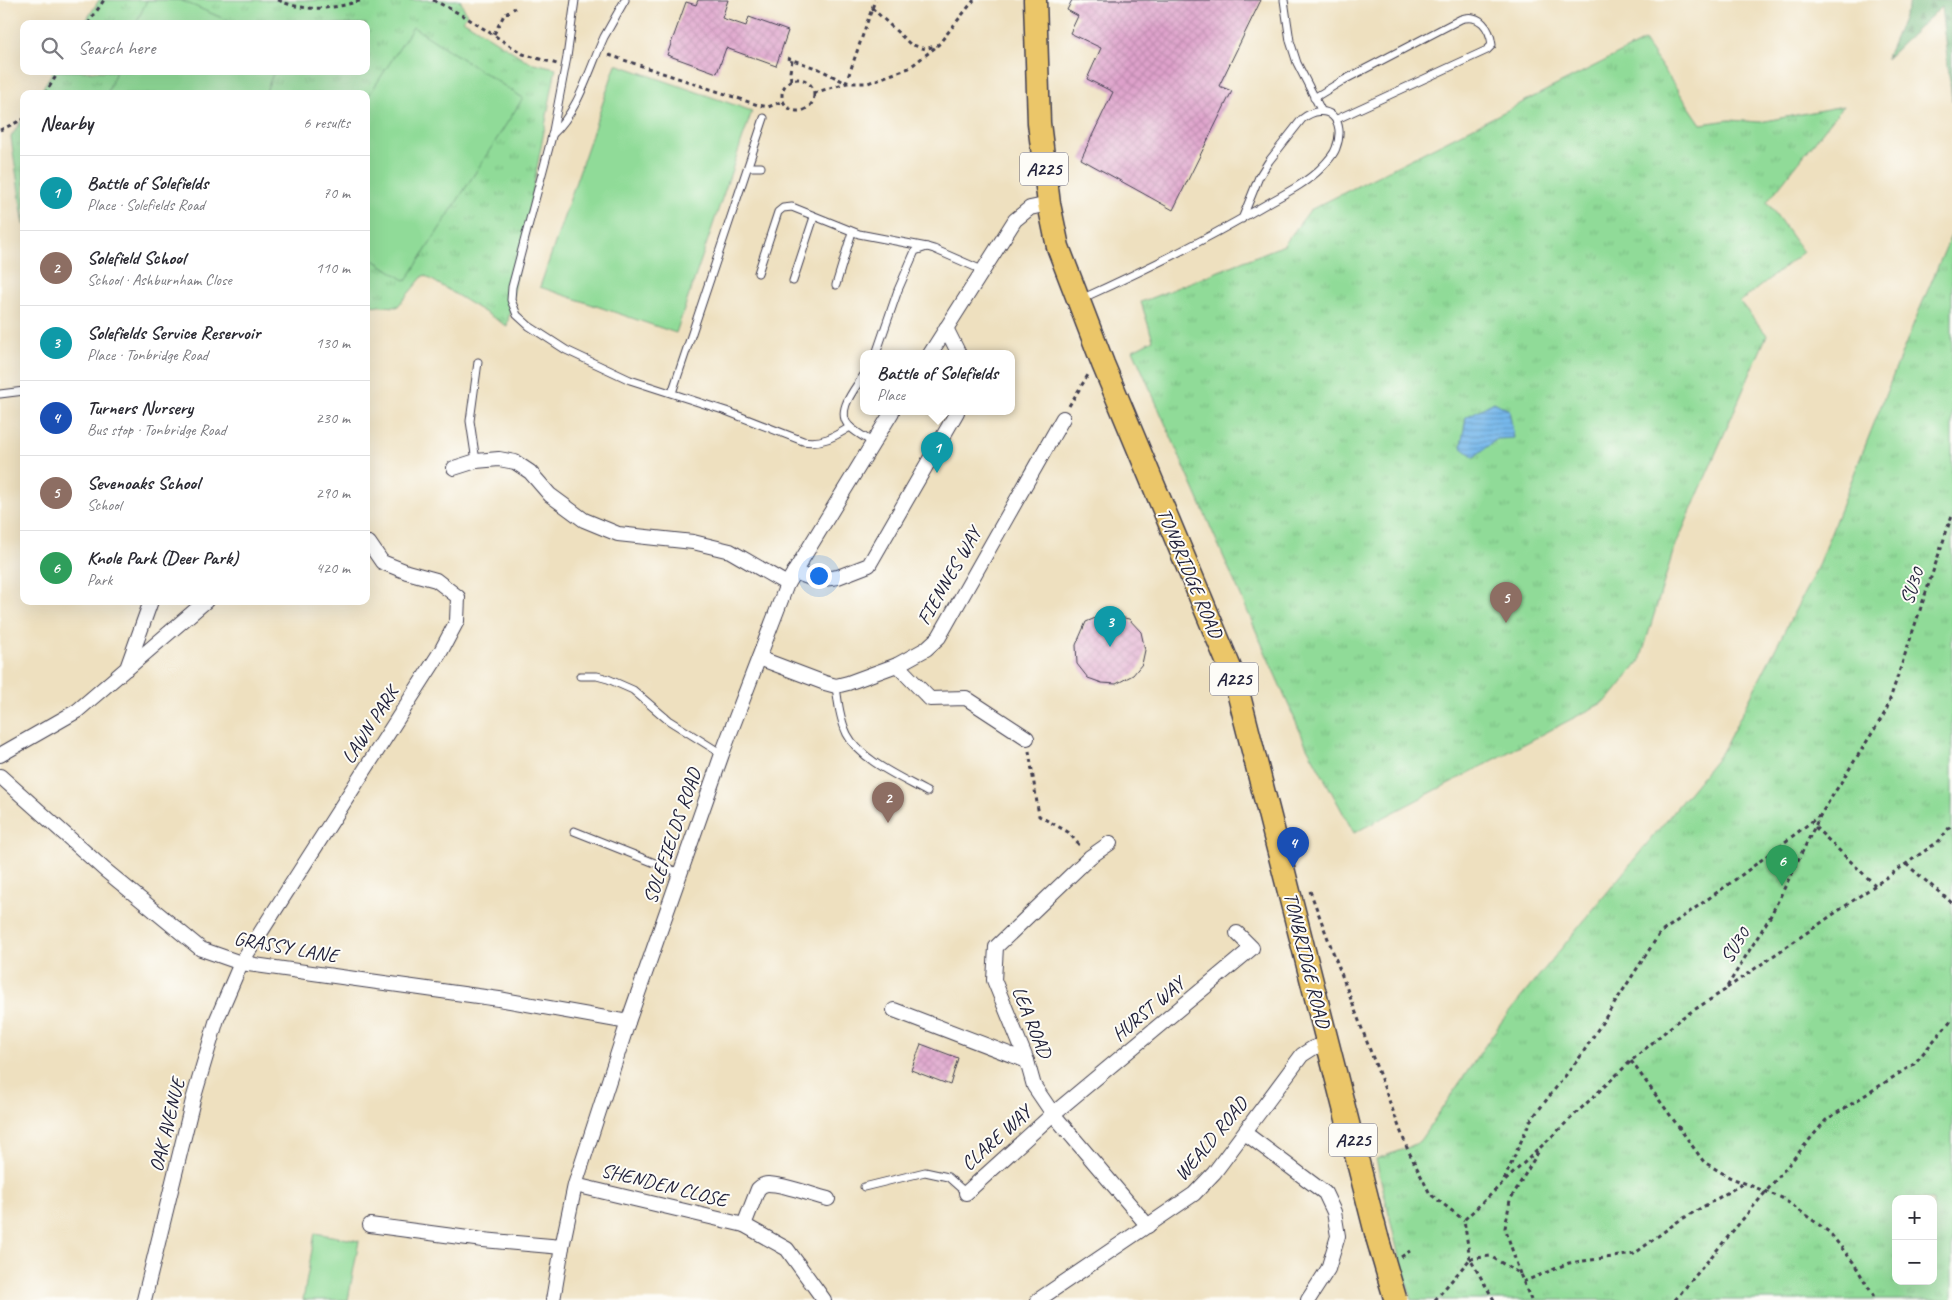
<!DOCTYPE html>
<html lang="en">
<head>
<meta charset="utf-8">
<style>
	body { margin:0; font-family:Caveat,sans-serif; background:#f2f2f3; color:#2b2b33 }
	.controls { position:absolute; right:15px; bottom:15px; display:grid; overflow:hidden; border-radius:10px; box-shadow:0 5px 20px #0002 }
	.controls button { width:45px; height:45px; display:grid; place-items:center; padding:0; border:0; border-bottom:1px solid #e1e1e2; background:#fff; color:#2b2b33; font:25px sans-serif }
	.you { position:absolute; left:818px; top:575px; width:18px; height:18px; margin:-12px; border:4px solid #fff; border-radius:50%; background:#1a73e8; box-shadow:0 0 0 8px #1a73e833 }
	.badge { display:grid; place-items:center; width:32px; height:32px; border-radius:50%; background:#d1495b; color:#fff; font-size:16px; font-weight:700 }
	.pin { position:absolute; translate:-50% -41px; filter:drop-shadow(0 1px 2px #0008) }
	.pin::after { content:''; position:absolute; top:26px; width:18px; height:15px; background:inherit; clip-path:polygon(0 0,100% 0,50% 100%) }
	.popup { position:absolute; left:860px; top:350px; width:155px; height:65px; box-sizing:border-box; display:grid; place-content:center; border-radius:10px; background:#fff; filter:drop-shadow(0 1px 4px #0005); font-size:16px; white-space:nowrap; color:#7c7c81 }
	.popup b { font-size:19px; color:#2b2b33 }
	.popup::after { content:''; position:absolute; left:50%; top:100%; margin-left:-10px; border:10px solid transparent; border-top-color:#fff }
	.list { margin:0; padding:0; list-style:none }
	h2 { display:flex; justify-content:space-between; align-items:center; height:65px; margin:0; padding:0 20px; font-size:21px }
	h2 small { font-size:16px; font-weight:400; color:#7c7c81 }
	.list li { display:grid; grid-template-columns:32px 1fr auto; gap:15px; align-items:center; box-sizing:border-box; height:75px; padding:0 20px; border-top:1px solid #e1e1e2 }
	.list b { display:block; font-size:19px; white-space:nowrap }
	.list p { margin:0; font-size:16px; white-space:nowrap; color:#7c7c81 }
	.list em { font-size:16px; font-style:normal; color:#7c7c81 }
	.icon { flex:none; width:28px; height:28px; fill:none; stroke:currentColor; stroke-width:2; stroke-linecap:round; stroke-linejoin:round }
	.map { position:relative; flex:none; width:1952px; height:1300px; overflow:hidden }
	.search { position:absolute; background:#fff; box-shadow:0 5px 20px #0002; left:20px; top:20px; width:350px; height:55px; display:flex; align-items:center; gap:12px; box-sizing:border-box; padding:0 18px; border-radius:10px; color:#7c7c81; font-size:19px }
	.panel { position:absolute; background:#fff; box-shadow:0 5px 20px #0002; left:20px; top:90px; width:350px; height:515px; border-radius:10px }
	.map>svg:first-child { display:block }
	.forest { fill:url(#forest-firs); stroke:#4b6e5e }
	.park { fill:url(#park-tufts); stroke:#597e6a; fill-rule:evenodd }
	.pitch { fill:#90db98; stroke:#597e6a }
	.water { fill:url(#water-rules); stroke:#4c6d93 }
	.building { fill:url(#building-cross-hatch) }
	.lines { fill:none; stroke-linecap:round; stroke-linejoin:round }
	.service-casing { stroke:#413e4f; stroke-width:9 }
	.minor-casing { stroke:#413e4f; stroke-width:16 }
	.primary-casing { stroke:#413e4f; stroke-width:25 }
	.path { stroke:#413e4f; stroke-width:3; stroke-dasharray:4 4; stroke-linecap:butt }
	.service { stroke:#fff; stroke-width:7 }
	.minor { stroke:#fff; stroke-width:14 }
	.primary { stroke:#ebc669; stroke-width:22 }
	.primary-bridge-casing { stroke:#413e4f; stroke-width:25; stroke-linecap:butt }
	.primary-bridge { stroke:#ebc669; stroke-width:22 }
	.labels { text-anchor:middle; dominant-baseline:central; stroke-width:4; stroke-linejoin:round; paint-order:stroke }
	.shield { fill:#fdfcf7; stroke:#646373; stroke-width:1 }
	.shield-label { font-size:19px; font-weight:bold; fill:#22223b }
	.street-label { font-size:20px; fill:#22223b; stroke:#fdfcf7 }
</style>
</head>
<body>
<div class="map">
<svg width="1952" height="1300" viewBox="0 0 1952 1300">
	<defs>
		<pattern id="forest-firs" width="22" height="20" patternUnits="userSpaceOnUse" patternTransform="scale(1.25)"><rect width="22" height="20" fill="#74bb80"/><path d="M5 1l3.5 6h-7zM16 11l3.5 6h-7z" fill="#5f986a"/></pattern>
		<pattern id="park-tufts" width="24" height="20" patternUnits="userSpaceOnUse" patternTransform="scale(1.25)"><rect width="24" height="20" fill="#90db98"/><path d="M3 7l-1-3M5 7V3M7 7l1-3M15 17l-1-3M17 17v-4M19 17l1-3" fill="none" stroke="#7cbc84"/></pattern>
		<pattern id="water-rules" width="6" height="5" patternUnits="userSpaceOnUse" patternTransform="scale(1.25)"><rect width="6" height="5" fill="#76b8eb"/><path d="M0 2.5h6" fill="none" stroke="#6095c0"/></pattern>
		<pattern id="building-cross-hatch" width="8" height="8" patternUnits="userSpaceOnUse" patternTransform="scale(1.25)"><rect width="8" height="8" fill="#dea1cb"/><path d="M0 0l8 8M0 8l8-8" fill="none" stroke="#be8aaf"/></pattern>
	</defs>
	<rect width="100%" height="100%" fill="#fdfcf7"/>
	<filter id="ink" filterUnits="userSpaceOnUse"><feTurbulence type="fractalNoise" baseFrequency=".02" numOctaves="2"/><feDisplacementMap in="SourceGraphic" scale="10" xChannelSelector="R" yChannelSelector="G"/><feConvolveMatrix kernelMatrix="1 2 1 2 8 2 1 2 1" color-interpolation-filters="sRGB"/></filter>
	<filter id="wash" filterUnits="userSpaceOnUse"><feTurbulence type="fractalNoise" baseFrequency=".0096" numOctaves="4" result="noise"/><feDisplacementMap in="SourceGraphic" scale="20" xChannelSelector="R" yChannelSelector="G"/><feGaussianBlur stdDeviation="1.12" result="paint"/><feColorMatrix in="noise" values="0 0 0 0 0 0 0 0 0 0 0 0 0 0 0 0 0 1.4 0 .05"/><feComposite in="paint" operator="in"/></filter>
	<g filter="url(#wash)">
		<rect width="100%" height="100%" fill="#eee0bf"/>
		<path class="forest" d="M1911,0h41v101l-11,-94 -55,52z"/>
		<g class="park">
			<path d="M99,0h361l7,15 -4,5 66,42 27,6 -49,258 -83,-51 -27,32 -31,-2v-211h-327l14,-23h313v-47h-282z"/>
			<path d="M1644,41l57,83 28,-4 31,2 83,-16 -76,96 36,50 -63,50 27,33 -94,217 -33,109 -32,39 -254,133 -48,-88 -173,-395 20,-10 -12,-38 143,-57 26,-35z"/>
			<path d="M24,117v109l-13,-89z"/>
			<path d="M1952,233v1067h-540l-13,-43 -23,-98 31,-11 12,-6 83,-121 220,-269 94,-182 97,-245zM1896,1199h37v82h-37z"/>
		</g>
		<g class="pitch">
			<path d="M147,0h33l56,24h-100z"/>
			<path d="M413,27l110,71 -117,183 -40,-26v-155z"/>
			<path d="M616,64l136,47 -76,222 -136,-46z"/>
			<path d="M116,71h158l-9,23h-158z"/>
			<path d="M315,1233l44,8 -11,59h-45z"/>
		</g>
		<path class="water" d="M1494,402l15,8 5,28 -17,1 -23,18 -13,-10 5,-30z"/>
		<g id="blocks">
			<g class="building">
				<path d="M698,0h30l-6,18 24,8 3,-9 39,14 -12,35 -50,-18 -9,25 -50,-18 19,-53 10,3z"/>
				<path d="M1072,0h189l-42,86 13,5 -59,119 -92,-51 32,-67 -26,-13 14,-31 -31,-15 8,-17 -11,-6z"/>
				<path d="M1105,614l24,5 12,13 4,18 -3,14 -9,11 -17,9 -14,-1 -14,-5 -11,-14 -1,-19 10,-23z"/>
				<path d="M921,1044l37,14 -8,27 -39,-15z"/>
			</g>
		</g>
	</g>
	<g filter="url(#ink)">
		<use href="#blocks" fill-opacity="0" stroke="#413e4f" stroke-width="1"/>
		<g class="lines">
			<defs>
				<g id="service">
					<path d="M575,0l-8,57 -15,79 -40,151 -1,13 6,15 12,11 37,24 64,30 96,31 77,30c19,3 31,-4 47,-14"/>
					<path d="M1284,0l6,41 7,22 24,47"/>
					<path d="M1314,98l28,-17 119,-62c19,-6 29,9 31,26l-5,5 -150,69"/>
					<path d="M552,135c27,-25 37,-65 52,-98 7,-12 14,-25 21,-37"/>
					<path d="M749,167h12"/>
					<path d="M758,273l20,-61 5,-4 9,-1 67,27 68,13"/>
					<path d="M793,281l21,-64"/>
					<path d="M836,285l16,-53"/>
					<path d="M1081,299c62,-28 123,-58 182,-93 19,-11 42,-22 57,-37 6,-6 14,-14 16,-21 11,-28 -9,-48 -34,-29l-33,42 -10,16 -17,42"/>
					<path d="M876,354l22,-64 17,-39 12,-4 7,2 48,21"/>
					<path d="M863,376c-8,13 -28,35 -14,50 6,6 15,11 23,16"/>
					<path d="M672,393l92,-275"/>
					<path d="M0,394l24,-3"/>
					<path d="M476,461l-6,-40 8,-59"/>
					<path d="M580,676h17l11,3 25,11 35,30 54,34"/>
					<path d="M836,686c2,16 4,33 11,48 13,26 55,44 80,58"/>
					<path d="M574,831l106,42"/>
					<path d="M864,1187l61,-15 23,5 18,16"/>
				</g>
				<g id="minor">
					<path d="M946,328l13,26"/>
					<path d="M930,354l85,-134 15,-12 19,-4"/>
					<path d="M454,468l22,-7 23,-2 16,3 15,10 20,23 34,25 34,14 75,8 37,9 57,33"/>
					<path d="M794,572l22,8 22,-3 31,-12 88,-153"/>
					<path d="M759,658l66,25 11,3 12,-3 49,-18 29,-16 13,-12 124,-219"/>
					<path d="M897,665l33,34 36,-1 61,40"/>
					<path d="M128,668l78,-67"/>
					<path d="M0,755l77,-44 50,-43 24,-67"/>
					<path d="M0,776l105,94 96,79 40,14 258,36 129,23"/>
					<path d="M1110,843l-20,14 -94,90 -2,33 33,81 7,25 19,28 95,112"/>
					<path d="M894,1010l133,51"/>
					<path d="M1245,1133l80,60 9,19 4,24 -10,33 -20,31"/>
					<path d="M575,1185l169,40 43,24 37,51"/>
					<path d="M966,1193l87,-79 199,-166 -15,-15"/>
					<path d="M370,1225l113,15 79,7"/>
					<path d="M744,1225l14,-36c3,-3 6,-5 10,-5 16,0 44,11 60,15"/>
					<path d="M144,1300l49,-200 24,-81 24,-56 200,-312 16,-30 1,-24 -22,-17 -29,-8 -25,-10 -13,-19 -3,1"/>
					<path d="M553,1300l9,-53 13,-62 53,-163 94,-268 59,-154 6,-16 105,-172"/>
					<path d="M1038,1300l156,-106 20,-21 88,-118 11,-7 15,-5"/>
				</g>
				<path id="primary" d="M1035,0l4,123 10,81 9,43 45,117 132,316 142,557"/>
			</defs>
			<use href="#service" class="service-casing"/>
			<use href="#minor" class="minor-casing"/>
			<use href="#primary" class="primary-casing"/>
			<g class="path">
				<path d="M278,0c29,13 55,9 85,0"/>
				<path d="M433,0l31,16 59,38 34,10"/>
				<path d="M872,8l38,36 15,5 13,-4 36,-45"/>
				<path d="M88,24l16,-24"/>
				<path d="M494,34l10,-19 11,-7"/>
				<path d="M609,55l149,50 10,2 15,-6"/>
				<path d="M787,58l32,11 27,14 29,-83"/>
				<circle cx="798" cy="95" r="16"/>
				<path d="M791,80l-1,-8 2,-12"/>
				<path d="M814,93l32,-10h22l41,-15 27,-21"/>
				<path d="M45,94l14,-23"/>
				<path d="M0,130l24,-11"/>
				<path d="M1069,406l19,-31"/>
				<path d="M1029,751l10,65 29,16 13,15"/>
				<path d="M1815,827l60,58"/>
				<path d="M1906,864l46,39"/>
				<path d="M1310,891l97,257 23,46 34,26"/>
				<path d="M1727,988l212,-147 13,-17"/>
				<path d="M1631,1061l73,101 25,15 53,21 47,34 24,30 23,38"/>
				<path d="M1504,1180l26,-59 50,-64 80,-124 83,-59 76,-58"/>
				<path d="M1401,1257l9,-6"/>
				<path d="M1470,1259l20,-3 30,18 11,26"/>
				<path d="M1520,1274l-15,-46 5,-28 30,-51"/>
				<path d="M1523,1282l46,-19 65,-9 43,-32 67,-39"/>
				<path d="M1435,1300l35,-41"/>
				<path d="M1494,1300l-24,-41 -6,-39 167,-159 49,-42 45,-29 45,-73 51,-103 65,-103 66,-196"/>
				<path d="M1675,1300l151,-180 88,-56 38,-45"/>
			</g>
			<use href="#service" class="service"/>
			<use href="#minor" class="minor"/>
			<use href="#primary" class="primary"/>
			<defs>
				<path id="primary-bridge" d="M1377,1237l18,61"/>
			</defs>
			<use href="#primary-bridge" class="primary-bridge-casing"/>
			<use href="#primary-bridge" class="primary-bridge"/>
		</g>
	</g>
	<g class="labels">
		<g class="shield">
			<rect x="1020" y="152.5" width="48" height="33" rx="4"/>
			<rect x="1210" y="662.5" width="48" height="33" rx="4"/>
			<rect x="1329" y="1123.5" width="48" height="33" rx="4"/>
		</g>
		<g class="shield-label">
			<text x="1044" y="169">A225</text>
			<text x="1234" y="679">A225</text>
			<text x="1353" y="1140">A225</text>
		</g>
		<g class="street-label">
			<text transform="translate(1190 573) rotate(67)">TONBRIDGE ROAD</text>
			<text transform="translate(949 576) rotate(-60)">FIENNES WAY</text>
			<text transform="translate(1912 586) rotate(-71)">SU30</text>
			<text transform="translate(370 725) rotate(-57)">LAWN PARK</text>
			<text transform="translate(672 836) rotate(-71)">SOLEFIELDS ROAD</text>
			<text transform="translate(1735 945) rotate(-58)">SU30</text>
			<text transform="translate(286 947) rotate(10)">GRASSY LANE</text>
			<text transform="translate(1307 960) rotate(76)">TONBRIDGE ROAD</text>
			<text transform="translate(1148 1009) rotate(-40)">HURST WAY</text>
			<text transform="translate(1032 1022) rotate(68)">LEA ROAD</text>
			<text transform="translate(167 1125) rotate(-76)">OAK AVENUE</text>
			<text transform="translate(996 1138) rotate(-42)">CLARE WAY</text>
			<text transform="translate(1211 1139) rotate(-50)">WEALD ROAD</text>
			<text transform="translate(664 1185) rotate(14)">SHENDEN CLOSE</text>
		</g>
	</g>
</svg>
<div class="controls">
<button>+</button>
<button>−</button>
</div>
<div class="you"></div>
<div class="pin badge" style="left:937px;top:473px;background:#0f9aa8">1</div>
<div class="popup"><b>Battle of Solefields</b>Place</div>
<div class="pin badge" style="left:888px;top:823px;background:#8d6e63">2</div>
<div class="pin badge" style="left:1110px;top:647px;background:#0f9aa8">3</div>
<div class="pin badge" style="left:1293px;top:868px;background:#1a4fb4">4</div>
<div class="pin badge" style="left:1506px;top:623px;background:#8d6e63">5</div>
<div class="pin badge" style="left:1782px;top:886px;background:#2e9e5b">6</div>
<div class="search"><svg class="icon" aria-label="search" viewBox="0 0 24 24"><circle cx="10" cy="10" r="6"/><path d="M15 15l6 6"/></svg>Search here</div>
<section class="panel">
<h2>Nearby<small>6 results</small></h2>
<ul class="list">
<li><span class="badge" style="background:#0f9aa8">1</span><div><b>Battle of Solefields</b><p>Place · Solefields Road</p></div><em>70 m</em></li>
<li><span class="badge" style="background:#8d6e63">2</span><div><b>Solefield School</b><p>School · Ashburnham Close</p></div><em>110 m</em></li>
<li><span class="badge" style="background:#0f9aa8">3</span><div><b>Solefields Service Reservoir</b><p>Place · Tonbridge Road</p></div><em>130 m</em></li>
<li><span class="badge" style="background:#1a4fb4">4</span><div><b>Turners Nursery</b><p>Bus stop · Tonbridge Road</p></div><em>230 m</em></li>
<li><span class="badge" style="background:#8d6e63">5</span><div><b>Sevenoaks School</b><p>School</p></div><em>290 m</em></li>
<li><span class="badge" style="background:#2e9e5b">6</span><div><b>Knole Park (Deer Park)</b><p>Park</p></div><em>420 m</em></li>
</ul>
</section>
</div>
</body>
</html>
